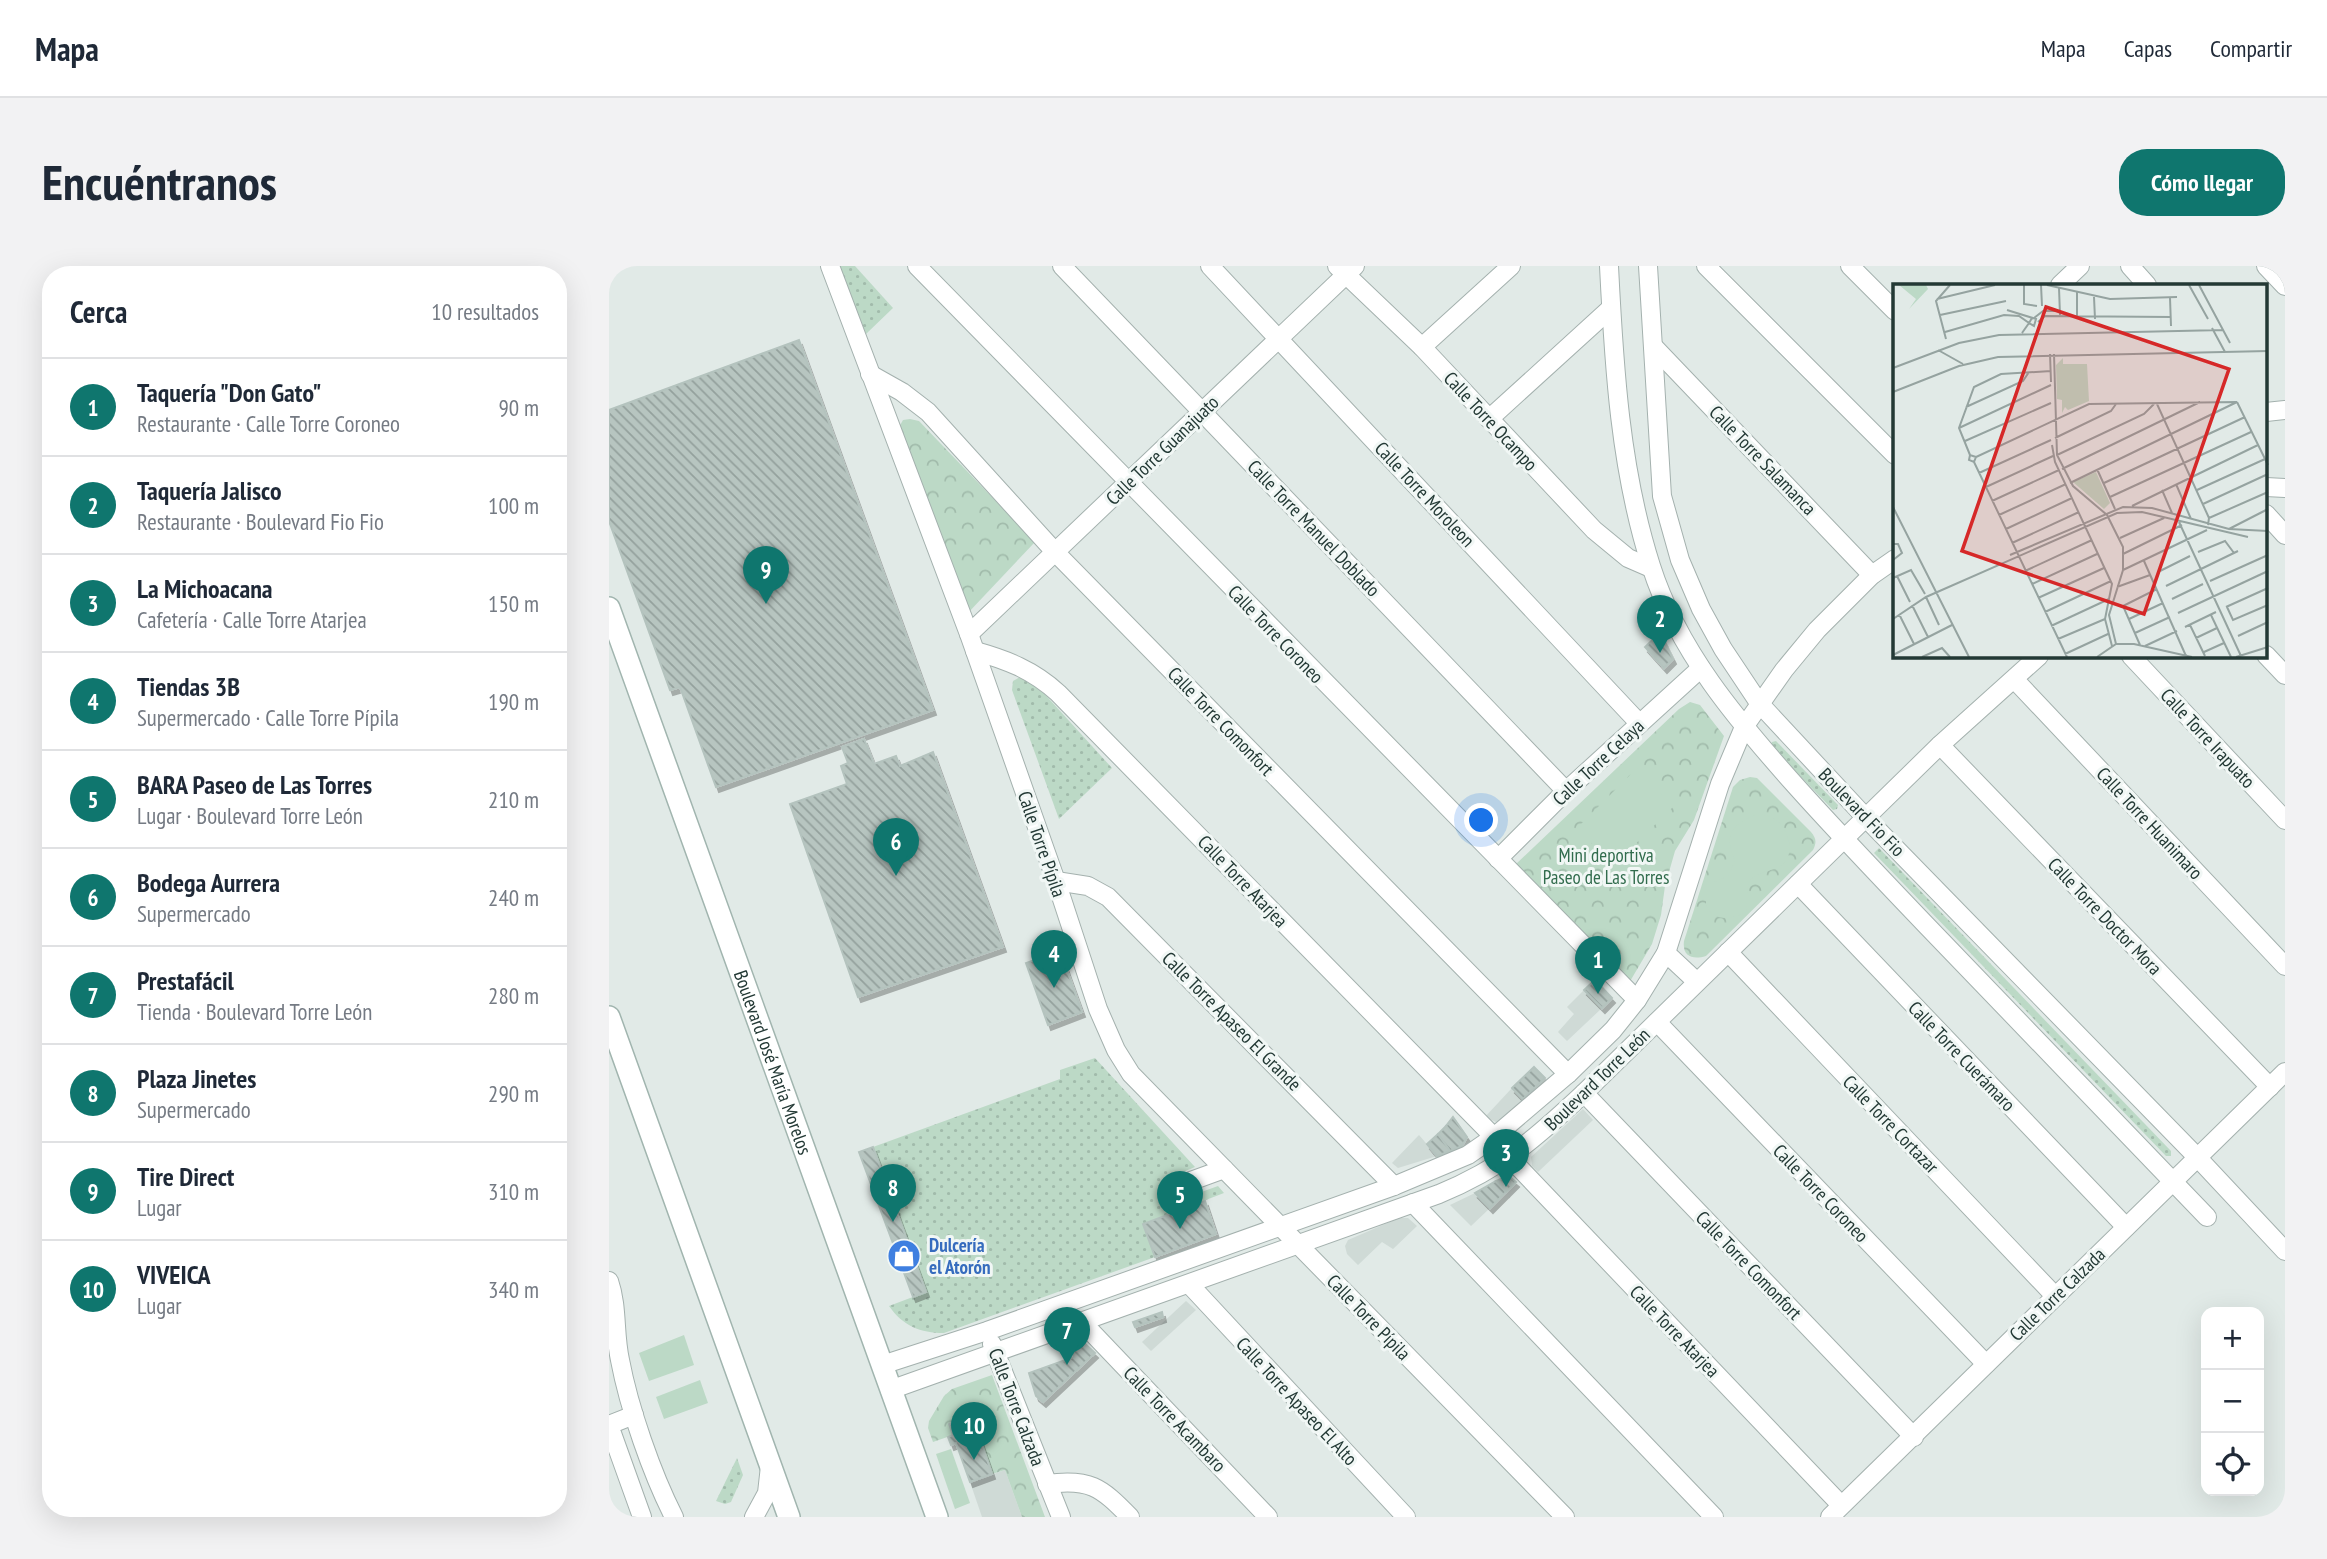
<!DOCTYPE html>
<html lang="es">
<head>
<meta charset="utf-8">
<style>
	body { margin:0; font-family:"PT Sans Narrow",sans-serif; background:#f2f2f3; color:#1f2937 }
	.controls { position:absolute; right:21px; bottom:21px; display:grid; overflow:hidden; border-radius:14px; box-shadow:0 7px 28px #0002 }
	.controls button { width:63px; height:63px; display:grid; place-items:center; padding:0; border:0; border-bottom:2px solid #e0e1e3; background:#fff; color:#1f2937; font:35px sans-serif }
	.you { position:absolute; left:873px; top:555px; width:24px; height:24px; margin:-18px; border:5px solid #fff; border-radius:50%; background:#1a73e8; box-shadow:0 0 0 10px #1a73e833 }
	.badge { display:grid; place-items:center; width:46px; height:46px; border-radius:50%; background:#0f766e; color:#fff; font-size:23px; font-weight:700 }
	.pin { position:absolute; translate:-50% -58px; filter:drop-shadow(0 2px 4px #0008) }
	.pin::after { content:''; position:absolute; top:37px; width:24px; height:21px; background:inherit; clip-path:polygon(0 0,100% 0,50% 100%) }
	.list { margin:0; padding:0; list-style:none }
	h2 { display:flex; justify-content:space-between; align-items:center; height:91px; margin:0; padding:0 28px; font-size:30px }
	h2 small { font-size:23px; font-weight:400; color:#747a83 }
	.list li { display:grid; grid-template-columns:46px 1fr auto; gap:21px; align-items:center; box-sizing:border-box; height:98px; padding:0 28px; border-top:2px solid #e0e1e3 }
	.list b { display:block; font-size:26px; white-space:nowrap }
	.list p { margin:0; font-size:23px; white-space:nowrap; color:#747a83 }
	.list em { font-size:23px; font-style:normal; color:#747a83 }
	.icon { flex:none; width:38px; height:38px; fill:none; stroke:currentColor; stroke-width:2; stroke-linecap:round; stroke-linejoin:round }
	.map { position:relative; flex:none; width:1676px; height:1251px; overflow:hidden; border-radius:28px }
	header { display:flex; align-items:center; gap:42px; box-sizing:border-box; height:98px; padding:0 35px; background:#fff; border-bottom:2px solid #e0e1e3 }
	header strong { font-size:33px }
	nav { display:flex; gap:38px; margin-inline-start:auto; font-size:24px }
	.intro { display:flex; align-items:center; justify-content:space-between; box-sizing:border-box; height:168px; padding:0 42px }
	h1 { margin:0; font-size:49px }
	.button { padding:18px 32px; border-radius:28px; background:#0f766e; color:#fff; font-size:24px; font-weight:700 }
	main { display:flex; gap:42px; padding:0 42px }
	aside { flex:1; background:#fff; border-radius:28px; box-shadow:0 7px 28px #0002 }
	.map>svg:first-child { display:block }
	.built { fill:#cfdad6 }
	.grass { fill:url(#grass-dots) }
	.park { fill:url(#park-crowns) }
	.garden { fill:#bcd9c6 }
	.building { fill:url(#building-back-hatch); stroke:#b4c3be; stroke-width:2; filter:url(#shadow) }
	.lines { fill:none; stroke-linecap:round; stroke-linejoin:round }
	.minor-casing { stroke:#a4b1ae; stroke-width:20 }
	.secondary-casing { stroke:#a1b5af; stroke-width:24 }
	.minor { stroke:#fff; stroke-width:18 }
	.secondary { stroke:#fff; stroke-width:21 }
	.labels { text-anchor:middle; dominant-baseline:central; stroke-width:6; stroke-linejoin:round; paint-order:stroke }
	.street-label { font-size:19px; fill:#233935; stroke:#f1f7f5 }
	.park-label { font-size:19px; fill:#316c4d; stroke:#f1f7f5 }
	.shop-label { font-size:19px; font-weight:bold; fill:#366cbe; stroke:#f1f7f5; text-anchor:start }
	.inset-road { fill:none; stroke:#95a3a0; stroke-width:2 }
	.view { fill:#d62828; fill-opacity:0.15; stroke:#d62828; stroke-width:3.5 }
	.inset-edge { fill:none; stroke:#233935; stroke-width:3.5 }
</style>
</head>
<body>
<header>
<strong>Mapa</strong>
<nav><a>Mapa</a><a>Capas</a><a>Compartir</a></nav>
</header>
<div class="intro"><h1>Encuéntranos</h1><a class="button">Cómo llegar</a></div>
<main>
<aside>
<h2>Cerca<small>10 resultados</small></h2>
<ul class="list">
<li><span class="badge">1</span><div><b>Taquería &quot;Don Gato&quot;</b><p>Restaurante · Calle Torre Coroneo</p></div><em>90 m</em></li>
<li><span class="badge">2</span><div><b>Taquería Jalisco</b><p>Restaurante · Boulevard Fio Fio</p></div><em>100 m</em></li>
<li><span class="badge">3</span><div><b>La Michoacana</b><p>Cafetería · Calle Torre Atarjea</p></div><em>150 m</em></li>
<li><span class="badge">4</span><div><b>Tiendas 3B</b><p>Supermercado · Calle Torre Pípila</p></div><em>190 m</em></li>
<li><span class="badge">5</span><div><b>BARA Paseo de Las Torres</b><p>Lugar · Boulevard Torre León</p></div><em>210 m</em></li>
<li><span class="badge">6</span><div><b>Bodega Aurrera</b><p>Supermercado</p></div><em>240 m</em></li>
<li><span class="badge">7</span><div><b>Prestafácil</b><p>Tienda · Boulevard Torre León</p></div><em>280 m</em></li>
<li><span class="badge">8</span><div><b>Plaza Jinetes</b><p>Supermercado</p></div><em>290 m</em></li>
<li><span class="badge">9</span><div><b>Tire Direct</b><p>Lugar</p></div><em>310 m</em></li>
<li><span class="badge">10</span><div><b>VIVEICA</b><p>Lugar</p></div><em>340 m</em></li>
</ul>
</aside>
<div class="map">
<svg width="1676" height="1251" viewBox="0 0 1676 1251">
	<defs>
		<pattern id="grass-dots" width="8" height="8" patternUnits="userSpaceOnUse" patternTransform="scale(1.75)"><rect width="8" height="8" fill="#bcd9c6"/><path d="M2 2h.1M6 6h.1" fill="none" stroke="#a1bbab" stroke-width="1.8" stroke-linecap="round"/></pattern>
		<pattern id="park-crowns" width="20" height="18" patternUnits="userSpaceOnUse" patternTransform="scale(1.75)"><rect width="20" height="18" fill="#bcd9c6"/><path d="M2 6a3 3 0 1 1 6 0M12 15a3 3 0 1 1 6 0" fill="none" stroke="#a1bbab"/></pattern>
		<pattern id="building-back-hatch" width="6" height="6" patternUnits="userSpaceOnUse" patternTransform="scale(1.75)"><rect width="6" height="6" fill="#b7c5c0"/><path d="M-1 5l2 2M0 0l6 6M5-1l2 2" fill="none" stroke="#94a19d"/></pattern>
		<filter id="shadow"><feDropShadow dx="3" dy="5" stdDeviation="0" flood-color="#0004"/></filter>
	</defs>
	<rect width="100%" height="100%" fill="#e1eae7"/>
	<g class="built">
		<path d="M975,724l18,18 -35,33 -9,-9 16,-18 -7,-7z"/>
		<path d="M903,822l11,11 -21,21 -6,2 -11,-5z"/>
		<path d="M974,843l10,11 -55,52 -6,-6 -1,-9z"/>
		<path d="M810,869l18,21 -39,12 -6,-5z"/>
		<path d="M866,927l15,15 -19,18 -21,-21z"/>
		<path d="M790,952h9l9,8 -24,23 -11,-7 -24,23 -11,-11 -2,-8 3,-6z"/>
		<path d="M577,1035l10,9 -45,41 -9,-9z"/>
		<path d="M396,1204l17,47h-40l-12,-35z"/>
	</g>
	<g class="grass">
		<path d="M229,0h17l38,42 -27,26z"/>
		<path d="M411,411l10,1 82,90 -53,51 -47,-129 1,-9z"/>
		<path d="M1167,475l62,64 -1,4 -4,1 -62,-64 1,-4z"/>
		<path d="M1270,582l292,303v5h-5l-292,-303z"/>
		<path d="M486,792l100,109 -12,5 -3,9 3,11 10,3 25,-9 6,7 -81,31 12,33 -211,76c-24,0 -41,-7 -55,-27l37,-14 -53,-145 187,-68v-9z"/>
		<path d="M128,1192l6,17 -12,27 -6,2 -9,-3z"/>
	</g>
	<g class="park">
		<path d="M301,153l9,2 116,121 -68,72 -68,-187 4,-7z"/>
		<path d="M1081,436l10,3 24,31 -30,84 -19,31 -10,35 -4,29 -9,29 -23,39 -113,-119 163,-155z"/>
		<path d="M1141,511l7,1 54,54c5,6 6,10 2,18l-107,106c-13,4 -24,1 -22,-15l49,-154 7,-7z"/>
		<path d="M383,1109l53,142h-23l-17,-47 -13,4 -20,-58 -22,8 3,11 -20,7 -5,-14 1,-7 15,-25 8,-7z"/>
	</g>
	<g class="garden">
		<path d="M1028,502l36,39 -60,59 -36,-38z"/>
		<path d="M1146,549c9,-1 17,1 25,8 5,6 7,12 9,19 5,37 -35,22 -41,43 -2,8 0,18 -2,27 -15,8 -32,10 -40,-7v-15l8,-8 14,-6 7,-15c-11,-25 -5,-35 20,-46z"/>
		<path d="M75,1069l10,30 -45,16 -10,-28z"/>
		<path d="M91,1114l8,23 -44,16 -8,-22z"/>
		<path d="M342,1183l19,54 -15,6 -19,-55z"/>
	</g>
	<g class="building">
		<path d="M190,74l134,370 -217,77 -36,-100 -10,3 -61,-169v-111z"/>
		<path d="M1051,367l13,26 -9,9 -19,-21z"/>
		<path d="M255,473l10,25 22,-8 4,10 33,-14 70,195 -145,50 -68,-193 57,-20 -6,-18 7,-3 -6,-16z"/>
		<path d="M451,685l22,61 -34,13 -22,-62z"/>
		<path d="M986,714l17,18 -10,10 -18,-18z"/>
		<path d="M925,801l11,11 -22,21 -11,-11z"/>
		<path d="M844,851l14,20 -5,9 -16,-20z"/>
		<path d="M837,860l16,20 -12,5 -12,-17z"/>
		<path d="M829,868l12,17 -13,5 -10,-12z"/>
		<path d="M264,881l53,145 -13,5 -54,-145z"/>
		<path d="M896,911l6,1 5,4 -10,10 -10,-11z"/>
		<path d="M887,915l10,11 -16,16 -15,-15z"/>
		<path d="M596,935l11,33 -61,23 -12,-33z"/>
		<path d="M553,1046l1,5 -28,10 -2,-5z"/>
		<path d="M467,1075l7,1 12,11 -52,49 -7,-6 -7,-23 45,-16 -4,-13z"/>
		<path d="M363,1150l20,58 -22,8 -14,-39 -5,2 -3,-8 5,-2 -4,-11z"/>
	</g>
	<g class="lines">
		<defs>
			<g id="minor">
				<path d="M221,0l139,368 87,247 42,128 18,41 15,24 434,443"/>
				<path d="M308,0l720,734"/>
				<path d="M453,0l504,525"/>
				<path d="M601,0l429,457"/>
				<path d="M728,0l85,81 172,183 34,28 23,10"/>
				<path d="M1000,0c5,101 11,203 42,300 27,85 86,154 144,219 43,48 87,94 132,141 93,97 187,194 280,291"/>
				<path d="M1039,0l14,230 18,64 21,49 22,40 36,54 107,115 331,339 88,94"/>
				<path d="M1097,0l189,189"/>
				<path d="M1241,0l45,45"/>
				<path d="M1521,0l17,19"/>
				<path d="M1657,0l19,20"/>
				<path d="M1451,19l20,-19"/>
				<path d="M1044,80l219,229"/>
				<path d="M813,81l89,-81"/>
				<path d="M261,108l32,18 26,20 128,141 512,521"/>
				<path d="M1657,146l19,-2"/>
				<path d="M880,153l122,-111"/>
				<path d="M1657,221l19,1"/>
				<path d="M1657,248l19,21"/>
				<path d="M360,368l386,-368"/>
				<path d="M366,385c32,9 58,19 83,42l436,444"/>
				<path d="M1657,389l19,20"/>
				<path d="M1522,390l154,164"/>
				<path d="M1406,414l270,286"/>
				<path d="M1331,479l330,342"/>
				<path d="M889,593l68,-68 135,-123"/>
				<path d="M447,615l32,5 20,11 286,289"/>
				<path d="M1189,618l328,343"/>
				<path d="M1119,686l327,344"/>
				<path d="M1057,687l30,28"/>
				<path d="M1048,756l329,342"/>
				<path d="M975,827l330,344"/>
				<path d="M901,892l331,347"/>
				<path d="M582,915l33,-12"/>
				<path d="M804,937l301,314"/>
				<path d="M0,1015c9,26 5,52 11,79 9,48 32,114 54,157"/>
				<path d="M580,1018l217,233"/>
				<path d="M473,1056l186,195"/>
				<path d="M383,1078l69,173"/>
				<path d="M273,1099l105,-34 407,-145 74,-31 26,-18 74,-63 45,-44 24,-30 29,-47 54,-169 24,-57 40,-57 33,-40 55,-55 23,-16"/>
				<path d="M281,1124l549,-196c63,-26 96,-55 145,-101l356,-348 99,-89"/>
				<path d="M25,1149l-25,10 33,92"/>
				<path d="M438,1218c42,-6 54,3 83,33"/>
				<path d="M145,1251l13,-24 3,-27"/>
				<path d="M1221,1251l455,-445"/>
			</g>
			<g id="secondary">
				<path id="s1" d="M0,342l328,909"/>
				<path d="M0,751l180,500"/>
			</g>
		</defs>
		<use href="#minor" class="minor-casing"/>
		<use href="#secondary" class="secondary-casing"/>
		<use href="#minor" class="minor"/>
		<use href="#secondary" class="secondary"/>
	</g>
	<defs>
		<symbol id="shop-disc" viewBox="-11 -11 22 22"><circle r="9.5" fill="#3f7fe0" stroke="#f1f7f5"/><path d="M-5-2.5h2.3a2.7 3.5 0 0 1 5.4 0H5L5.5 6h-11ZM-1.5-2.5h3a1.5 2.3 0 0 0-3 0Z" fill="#fff"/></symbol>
	</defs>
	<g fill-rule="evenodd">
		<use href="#shop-disc" x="276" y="971" width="38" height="38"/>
	</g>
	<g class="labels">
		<g class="street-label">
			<text transform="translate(882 155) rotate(47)">Calle Torre Ocampo</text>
			<text transform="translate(553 184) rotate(-44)">Calle Torre Guanajuato</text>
			<text transform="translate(1154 194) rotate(46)">Calle Torre Salamanca</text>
			<text transform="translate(816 228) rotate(47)">Calle Torre Moroleon</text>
			<text transform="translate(705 262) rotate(46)">Calle Torre Manuel Doblado</text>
			<text transform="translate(667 368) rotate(46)">Calle Torre Coroneo</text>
			<text transform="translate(612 455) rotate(46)">Calle Torre Comonfort</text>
			<text transform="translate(1599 472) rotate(47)">Calle Torre Irapuato</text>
			<text transform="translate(989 496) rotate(-43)">Calle Torre Celaya</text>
			<text transform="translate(1253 546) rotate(46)">Boulevard Fio Fio</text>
			<text transform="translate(1541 557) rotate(47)">Calle Torre Huanimaro</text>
			<text transform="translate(433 578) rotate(71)">Calle Torre Pípila</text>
			<text transform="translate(634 615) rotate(46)">Calle Torre Atarjea</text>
			<text transform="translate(1496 650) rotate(46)">Calle Torre Doctor Mora</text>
			<text transform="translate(623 755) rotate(45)">Calle Torre Apaseo El Grande</text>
			<text transform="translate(1353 790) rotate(46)">Calle Torre Cuerámaro</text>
			<text stroke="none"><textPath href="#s1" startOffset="483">Boulevard José María Morelos</textPath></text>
			<text transform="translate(988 813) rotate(-44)">Boulevard Torre León</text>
			<text transform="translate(1282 858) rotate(46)">Calle Torre Cortazar</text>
			<text transform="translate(1212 927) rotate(46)">Calle Torre Coroneo</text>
			<text transform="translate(1140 999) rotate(46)">Calle Torre Comonfort</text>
			<text transform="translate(1448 1028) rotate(-44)">Calle Torre Calzada</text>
			<text transform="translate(760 1051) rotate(46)">Calle Torre Pípila</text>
			<text transform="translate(1066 1065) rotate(46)">Calle Torre Atarjea</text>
			<text transform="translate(688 1135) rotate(47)">Calle Torre Apaseo El Alto</text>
			<text transform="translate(408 1141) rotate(69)">Calle Torre Calzada</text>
			<text transform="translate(566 1153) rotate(46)">Calle Torre Acambaro</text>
		</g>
		<g class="park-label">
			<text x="997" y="589">Mini deportiva<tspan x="997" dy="22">Paseo de Las Torres</tspan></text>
		</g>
		<g class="shop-label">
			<text x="320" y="979">Dulcería<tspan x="320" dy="22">el Atorón</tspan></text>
		</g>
	</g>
	<g transform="translate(1284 18)">
		<rect width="374" height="374" fill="#e1eae7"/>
		<path d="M170,74v6h24l2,37 -21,9 -3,-3 -3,6v-13l-5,-1 -1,-34z" fill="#bcd9c6"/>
		<path d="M203,188l14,31 -6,6 -31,-27z" fill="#bcd9c6"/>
		<path d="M6,1h27l2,4 -19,20 7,-10z" fill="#bcd9c6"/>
		<path class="inset-road" d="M131,1v19l13,2M148,1l1,21M154,1l63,14 67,-2M296,1l19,34M306,1l31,58M166,4l1,27M184,8v26M201,13l1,22M277,14l1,28M44,15l58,-14M114,26l29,9 -2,7 -5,-3 3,-5M47,31l66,-14M141,34l9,-7h16M145,38l7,-6 126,1M319,44l13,24M52,48l59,-17 15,1 10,7 -7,10M53,55l-10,-38 14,-16M45,66l25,14M157,70l1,28M161,70l3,101 16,31 34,29 16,32v23l-14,45 7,29M0,84l66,-25 40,-8 224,-5M0,108l66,-26 39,-9 270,-6M344,118l31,63M264,120l52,114 -1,7M73,123l57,-26 6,-9M66,144l92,-43M162,154l56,-27 5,-7M72,157l86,-38M159,161l3,17 57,122 -7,35 7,27M77,171l-11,-27 15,-41 27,-13 50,-3M164,171l87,-41 10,-10M83,173l-6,-2 -1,5 5,2 2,-5 113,-53 148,-2M81,178l93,195M169,185l138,-67M204,185l18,40M86,189l72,-33M177,199l167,-81M211,199l141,-66M283,200l15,35M93,203l67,-31M269,206l10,23M304,206l68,-31M217,213l141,-65M99,217l67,-31M310,220l65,-30M239,222l126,-61M0,223l76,150M106,231l67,-31M316,234l59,-26M286,238l62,134M113,245l66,-31M336,245l39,-20M227,254l44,-20M119,259l67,-31M0,260h5l4,9 -9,7M305,268l27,-11 9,12M230,270l59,-29M117,271l113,-48 29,1 77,21 39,2M251,277l42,95M230,286l84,-40M132,287l67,-31M267,287l30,-15M4,292l13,26M0,294l18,-8 14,24M317,297l58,-26M139,300l65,-30M273,302l72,-35M224,303l33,-12M33,313l13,28M145,314l66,-30M279,315l31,-15M19,321l16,32M333,323l42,-19M334,323l6,13 35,-15M152,328l66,-31M285,329l90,-42M6,330l15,30M318,331l20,42M0,335l33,-22 191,-84 25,-1 106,25M236,335l34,-16M297,341l15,31M158,342l58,-27M292,343l31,-15M242,349l35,-16M345,352l30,-14M303,354l21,-10M165,355l47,-20M247,361l-17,-39 34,-17M252,362l32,-15M311,368l20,-9M172,370l43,-20M0,371l59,-30M29,373l20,-9 8,9M204,373l19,-13h18l58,13M343,373l32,-10"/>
		<path class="view" d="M153,23l183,62 -85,245 -182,-63z"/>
		<rect width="374" height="374" class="inset-edge"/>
	</g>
</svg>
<div class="controls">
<button>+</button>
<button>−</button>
<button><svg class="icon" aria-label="locate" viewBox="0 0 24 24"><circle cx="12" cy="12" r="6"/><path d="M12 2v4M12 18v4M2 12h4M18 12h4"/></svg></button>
</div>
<div class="you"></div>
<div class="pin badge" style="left:989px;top:728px">1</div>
<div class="pin badge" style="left:1051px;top:387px">2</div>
<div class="pin badge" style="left:897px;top:921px">3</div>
<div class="pin badge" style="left:445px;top:722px">4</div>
<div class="pin badge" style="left:571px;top:963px">5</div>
<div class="pin badge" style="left:287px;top:610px">6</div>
<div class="pin badge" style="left:458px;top:1099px">7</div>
<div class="pin badge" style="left:284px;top:956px">8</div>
<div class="pin badge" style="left:157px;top:338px">9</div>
<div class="pin badge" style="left:365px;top:1194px">10</div>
</div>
</main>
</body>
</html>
